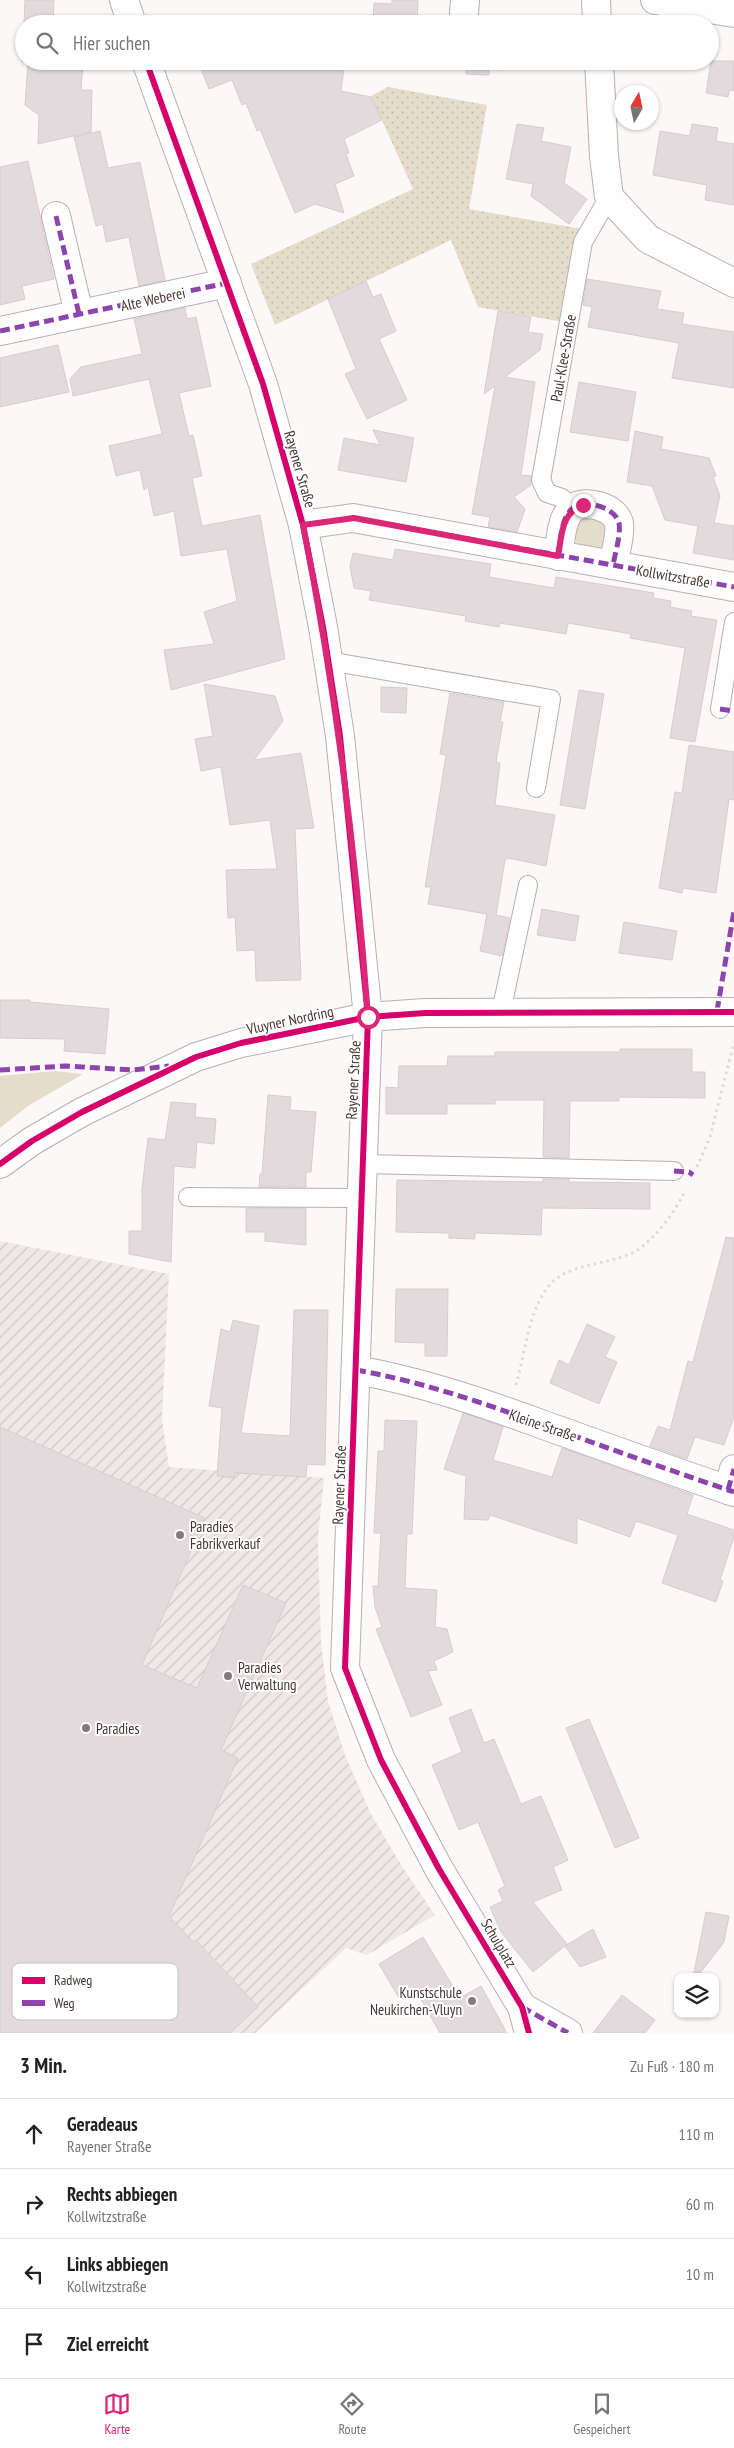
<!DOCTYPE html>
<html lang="de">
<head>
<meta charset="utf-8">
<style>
	body { margin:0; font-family:"PT Sans Narrow",sans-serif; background:#f2f2f2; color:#222 }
	.controls { position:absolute; right:15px; bottom:15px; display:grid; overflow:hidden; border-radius:10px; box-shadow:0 1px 4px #0004 }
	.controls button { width:45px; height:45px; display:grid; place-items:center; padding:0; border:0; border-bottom:1px solid #e0e0e0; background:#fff; color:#222; font:25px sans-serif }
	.compass { position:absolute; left:614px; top:85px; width:45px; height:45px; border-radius:50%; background:#fff; box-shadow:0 1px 4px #0004; rotate:9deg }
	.stop { position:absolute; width:15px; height:15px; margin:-11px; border:4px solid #db2777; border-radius:50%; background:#fff }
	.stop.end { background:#db2777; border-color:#fff; box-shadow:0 1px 5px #0008 }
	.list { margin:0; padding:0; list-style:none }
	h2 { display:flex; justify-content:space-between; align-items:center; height:65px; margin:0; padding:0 20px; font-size:21px }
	h2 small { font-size:16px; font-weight:400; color:#767676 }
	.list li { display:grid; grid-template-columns:32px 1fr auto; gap:15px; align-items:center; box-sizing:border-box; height:70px; padding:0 20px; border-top:1px solid #e0e0e0 }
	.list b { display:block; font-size:19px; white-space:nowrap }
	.list p { margin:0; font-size:16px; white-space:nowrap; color:#767676 }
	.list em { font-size:16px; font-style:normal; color:#767676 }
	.icon { flex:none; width:28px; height:28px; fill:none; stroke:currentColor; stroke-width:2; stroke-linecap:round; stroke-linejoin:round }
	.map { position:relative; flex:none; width:734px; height:2033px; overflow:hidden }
	.search { position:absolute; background:#fff; box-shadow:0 1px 4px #0004; left:15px; right:15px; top:15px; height:55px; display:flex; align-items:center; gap:12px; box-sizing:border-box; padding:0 18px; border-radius:28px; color:#767676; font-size:19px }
	.sheet { height:345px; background:#fff }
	nav { display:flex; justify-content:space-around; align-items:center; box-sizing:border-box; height:70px; border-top:1px solid #e0e0e0; background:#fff; font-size:14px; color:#767676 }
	nav a { display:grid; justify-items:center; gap:2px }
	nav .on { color:#db2777 }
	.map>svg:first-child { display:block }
	.industrial { fill:url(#industrial-furrows) }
	.grass { fill:#e5dcca }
	.garden { fill:url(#garden-dots) }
	.building { fill:#e3dadd; stroke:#d5cdcf }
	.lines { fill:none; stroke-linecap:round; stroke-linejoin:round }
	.lane-casing { stroke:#b8b0b0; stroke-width:20 }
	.street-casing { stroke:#b8b0b0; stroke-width:30 }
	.secondary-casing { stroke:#b8b0b0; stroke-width:30 }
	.path { stroke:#dcdada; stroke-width:3; stroke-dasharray:2.5 4; stroke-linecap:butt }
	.lane { stroke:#fffefe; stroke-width:18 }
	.street { stroke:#fffefe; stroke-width:28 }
	.secondary { stroke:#fffefe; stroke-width:28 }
	.quiet { stroke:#8e44ad; stroke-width:5; stroke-dasharray:10 5; stroke-linecap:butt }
	.cycleway-casing { stroke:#fff; stroke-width:9 }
	.cycleway { stroke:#d6006c; stroke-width:6 }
	.route { stroke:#db2777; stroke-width:6 }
	.poi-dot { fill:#857a79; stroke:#fff; stroke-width:2 }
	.labels { text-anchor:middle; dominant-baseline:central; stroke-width:4; stroke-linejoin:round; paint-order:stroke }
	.street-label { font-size:15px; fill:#453635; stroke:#fff }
	.poi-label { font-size:15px; fill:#453635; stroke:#fff; text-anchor:start }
	.key { fill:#fff; stroke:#c7c3c2; stroke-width:1 }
	.key-label { font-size:14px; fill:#453635 }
</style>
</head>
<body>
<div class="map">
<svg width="734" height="2033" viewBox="0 0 734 2033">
	<defs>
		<pattern id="industrial-furrows" width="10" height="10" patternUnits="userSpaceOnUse" patternTransform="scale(1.25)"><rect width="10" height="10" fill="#efe8e7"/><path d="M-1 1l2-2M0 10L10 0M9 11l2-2" fill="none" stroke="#cec8c7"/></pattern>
		<pattern id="garden-dots" width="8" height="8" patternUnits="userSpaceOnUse" patternTransform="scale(1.25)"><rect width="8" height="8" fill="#e5dcca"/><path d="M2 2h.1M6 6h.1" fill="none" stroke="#c6bdae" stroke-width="1.8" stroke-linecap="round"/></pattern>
	</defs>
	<rect width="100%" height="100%" fill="#fcf8f8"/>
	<path class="industrial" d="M0,1241l169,33 -7,145 7,48 155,11 -6,59 3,106 7,58 17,54 26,59 32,54 32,47 -68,40 -21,-7 -91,85h-255z"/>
	<g class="grass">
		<path d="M587,516l18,4 5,23 -11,9 -21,-6c-6,-14 -3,-22 9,-30z"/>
		<path d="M55,1071l28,3 -55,32 -28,22v-52z"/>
	</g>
	<path class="garden" d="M388,87l99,18 -18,104 113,20 -19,93 -85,-15 -27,-67 -176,85 -24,-61 162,-75 -42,-93z"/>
	<g class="building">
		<path d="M25,0h29l-1,24h-29z"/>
		<path d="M392,0h26l-1,24h-44l1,-21 18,1z"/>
		<path d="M24,25v36h48l11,2 -2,27h11l-1,42 -53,12 1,-29 -14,-10 3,-43h-6z"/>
		<path d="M198,61h147l-4,30 30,6 11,23 -38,19 5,14 -3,1 8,22 -19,8 9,29 -29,-9 -20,9 -35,-84 -3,2 -11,-28 -4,2 -10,-25 -23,9z"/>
		<path d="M454,61h48l-1,9 -12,-1v6l-23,-1v-6l-12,-1z"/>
		<path d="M711,61h23v29l-5,1 -1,6 -22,-4z"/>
		<path d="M517,124l27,4 -3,13 30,6 -7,36 23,16 -18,25 -38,-28 2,-12 -27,-5z"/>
		<path d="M692,124l26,4 -2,13 18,3v61l-29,-5 2,-15 -54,-10 7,-44 30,5z"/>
		<path d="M100,131l8,37 32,-6 25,118 -26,6 -10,-49 -23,5 -3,-18 -7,2 -22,-89z"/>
		<path d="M28,161l26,118 -32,7 3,13 -25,6v-138z"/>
		<path d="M587,279l74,12 -4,18 27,4 -2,11 52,8v56l-62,-10 7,-35 -91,-16 4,-20 -9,-2z"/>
		<path d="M366,281l7,16 8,-3 15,37 -17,8 28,61 -40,19 -22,-45 11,-5 -28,-70z"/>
		<path d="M185,308l2,11 9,-2 15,69 -32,7 10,43 4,-1 9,41 -10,2 10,48 58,-11 25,144 -114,31 -7,-40 50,-6 -10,-32 33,-11 -10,-52 -46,7 -7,-45 -20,5 -6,-29 -4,3 -4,-20 -24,6 -7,-30 53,-12 -13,-55 -76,17 -3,-17 11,-12 61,-13 -8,-35z"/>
		<path d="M498,311l33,6 -3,15 15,2 -3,16 -35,27 30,5 -14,93 10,1v9l-17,12 11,12 -8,23 -29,-5 2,-10 -18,-3 23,-128 -11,8z"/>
		<path d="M58,345l11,47 -69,15v-49z"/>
		<path d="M579,382l57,10 -8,49 -58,-9z"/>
		<path d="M373,430l41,8 -8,44 -68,-12 6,-32 36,7z"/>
		<path d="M635,431l28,6 -2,12 48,9 7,18 -3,1 7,19 -6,27 20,3v34l-41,-7 5,-27 -33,-6 -13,-34 -25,-4z"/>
		<path d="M395,549l96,15 -2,13 18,3 47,8 2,-11 98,16 -1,5 18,3 -1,6 22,4 -1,5 26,4 -22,122 -25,-4 15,-90 -55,-10 1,-4 -63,-11 -2,11 -66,-11 -1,4 -34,-6 1,-5 -97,-16 2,-9 -17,-3 -4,-22 3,-13 40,7z"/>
		<path d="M204,684l71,12 8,25 -29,39 47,-7 13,75 -19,1 6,151 -45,1 -1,-31 -18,1 -2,-34 -7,1 -2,-48 51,-1 -7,-49 -40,5 -9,-58 -20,4 -6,-32 18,-3z"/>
		<path d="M381,687l26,1 -1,25 -25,-1z"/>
		<path d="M579,690l25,4 -19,115 -25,-4z"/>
		<path d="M450,693l54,9 -4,20h3l-7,40 4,1 -5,42 60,10 -9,51 -38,-8 -3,2 -9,55 14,3 -8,38 -22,-5 7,-37 -59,-10 3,-17h-6l21,-132 -6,-1z"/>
		<path d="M689,745l45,7v48l-5,-1 -13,94 -33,-5 -1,5 -23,-5 16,-96 7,1z"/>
		<path d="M542,909l37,7 -4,25 -38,-6z"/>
		<path d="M624,922l53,9 -5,29 -53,-7z"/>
		<path d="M0,1000h30v2l79,7 -4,45 -41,-3 1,-12 -65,-1z"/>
		<path d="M620,1049h72v23h13v26l-86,-1v4h-49l-1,57 -26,-1 1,-57h-49v4h-48v10h-61v-27l12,1 1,-22h48l1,-10h47v-4h125z"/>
		<path d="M268,1095l23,2 -1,13 26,2 -5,60h-5v15h-47l1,-13h2z"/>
		<path d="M171,1102l25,2 -1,13 21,2 -2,25 -17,-2 -2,26 -21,-2 -3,96 -42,-8v-23h13v-42l6,-51 17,2z"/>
		<path d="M543,1179h26v3l81,1v26l-108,-1 -1,27 -66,-2v6l-26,-1v-5l-53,-1 1,-52 146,2z"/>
		<path d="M246,1208h60v37l-41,-4v-9h-19z"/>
		<path d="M726,1237l8,1v179l-10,28 -29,-8 -8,22 -37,-13 8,-20 12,4 18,-69 5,1z"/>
		<path d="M396,1289h52l-1,67h-22v-13l-30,-1z"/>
		<path d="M294,1310h34l-3,155 -18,-1 -1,13 -71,-4 -1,5 -17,-2 5,-68 -13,-2 12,-77 9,3 3,-12 26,6 -18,107 49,3z"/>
		<path d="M587,1324l28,13 -10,20 12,5 -18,42 -49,-21 9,-23 10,5z"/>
		<path d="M463,1413l40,14 -10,33 7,2 52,15 10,-29 131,47 -6,19 47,16v7l-14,43 3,1 -7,21 -54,-19 16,-48 -42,-14 -6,16 -53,-19v26l-87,-29 -2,5 -24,-1 2,-43 -22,-7z"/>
		<path d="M385,1420l32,1 -5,113h-5l-2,54 32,2 -2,37 12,2 6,23 -19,9 3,9 -9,1 14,34 -31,12 -35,-88 6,-2 -7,-20 -2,-21h5l3,-53h-7l4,-82h6z"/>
		<path d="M0,1427l205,91 -63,147 55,23 46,-103 43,18 -65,147 17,8 -69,158 24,26 3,-2 62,67 -28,26h-230z"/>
		<path d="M471,1709l13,34 10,-4 27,65 20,-8 27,64 -15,7 9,23 -29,12 34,42 -34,28 -32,-40 -11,-25 13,-6 -5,-11 7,-4 -27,-64 -19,8 -27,-65 30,-13 -13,-34z"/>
		<path d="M589,1719l50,119 -24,10 -49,-120z"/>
		<path d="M706,1912l23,4 -5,26 -27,35h-4z"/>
		<path d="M593,1929l13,28 -26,10 -15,-21z"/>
		<path d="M423,1937l37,61 21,-12 26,47h-67l-25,-44 -16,9 -20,-34z"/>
		<path d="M622,1995l33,25 -10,13h-52z"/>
	</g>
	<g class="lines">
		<defs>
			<g id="lane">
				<path d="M573,509l-11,-11 -15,-5 -6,-13 42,-238 26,-45"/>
				<path d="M328,661l223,38 -15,89"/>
				<path d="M720,709l14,-87"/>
				<path d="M501,1012l27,-127"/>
				<path d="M362,1164l312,7"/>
				<path d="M188,1197l173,1"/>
			</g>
			<g id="street">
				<path d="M596,0l1,24"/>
				<path d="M655,0l79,13"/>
				<path d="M464,13l1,-13"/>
				<path d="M599,61l5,95 5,41 39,42 86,44"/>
				<path d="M56,216l23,98"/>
				<path d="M0,331l227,-48"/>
				<path d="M303,525l50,-7 381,69"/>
				<path d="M558,556c3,-14 2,-38 15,-48 13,-9 42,-1 46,15 2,12 -4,31 -6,42"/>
				<path d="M368,1017l-23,651 36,92 58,109 83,138 7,26"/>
				<path d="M356,1370c63,11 125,32 185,54 64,23 128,46 193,68"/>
				<path d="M728,1490l6,-21"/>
				<path d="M522,2007l46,26"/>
			</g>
			<g id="secondary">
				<path d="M124,0l8,24"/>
				<path d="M146,61l117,323 40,141 20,102 17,109 28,281"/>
				<path d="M0,1164l32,-23 50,-29 114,-55 45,-14 127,-26 57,-4 309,-1"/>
			</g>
		</defs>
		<use href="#lane" class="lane-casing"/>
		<use href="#street" class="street-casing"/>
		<use href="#secondary" class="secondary-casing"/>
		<g class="path">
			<path d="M697,1167l13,-30 24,-95"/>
			<path d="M516,1385c9,-31 12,-72 32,-98 21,-27 64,-20 91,-38 18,-13 35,-36 45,-56"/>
		</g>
		<use href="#lane" class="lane"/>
		<use href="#street" class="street"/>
		<use href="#secondary" class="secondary"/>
		<g class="quiet">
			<path d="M56,216l23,98"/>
			<path d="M0,331l227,-48"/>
			<path d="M303,525l50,-7 381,69"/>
			<path d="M558,556c3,-14 2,-38 15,-48 13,-9 42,-1 46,15 2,12 -4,31 -6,42"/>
			<path d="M720,709l14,2"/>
			<path d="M717,1011l17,-100"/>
			<path d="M0,1070l66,-4 67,4 36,-4"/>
			<path d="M674,1171l15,1 4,3"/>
			<path d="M356,1370c63,11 125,32 185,54 64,23 128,46 193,68"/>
			<path d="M728,1490l6,-21"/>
			<path d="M522,2007l46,26"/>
		</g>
		<defs>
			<g id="cycleway">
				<path d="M146,61l117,323 40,141 20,102 17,109 28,281 -23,651 36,92 58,109 83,138 7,26"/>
				<path d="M0,1164l32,-23 50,-29 114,-55 45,-14 127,-26 57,-4 309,-1"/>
			</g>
		</defs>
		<use href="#cycleway" class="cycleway-casing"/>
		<use href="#cycleway" class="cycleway"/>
	</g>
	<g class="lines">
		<path class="route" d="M368,1017c-12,-166 -33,-330 -65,-492l51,-7 204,38c4,-21 3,-43 25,-51"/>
	</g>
	<g class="poi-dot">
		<circle cx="180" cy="1535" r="5"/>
		<circle cx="228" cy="1676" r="5"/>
		<circle cx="86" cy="1728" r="5"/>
		<circle cx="472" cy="2001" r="5"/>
	</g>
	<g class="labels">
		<g class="street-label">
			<text transform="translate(153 299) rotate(-12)">Alte Weberei</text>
			<text transform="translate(563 358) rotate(-80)">Paul-Klee-Straße</text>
			<text transform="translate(300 469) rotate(74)">Rayener Straße</text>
			<text transform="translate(673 576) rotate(10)">Kollwitzstraße</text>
			<text transform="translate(290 1020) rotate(-12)">Vluyner Nordring</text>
			<text transform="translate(353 1080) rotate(-87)">Rayener Straße</text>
			<text transform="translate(543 1425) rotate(19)">Kleine Straße</text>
			<text transform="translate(339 1485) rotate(-88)">Rayener Straße</text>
			<text transform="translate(499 1943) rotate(59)">Schulplatz</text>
		</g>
		<g class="poi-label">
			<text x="190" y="1526">Paradies<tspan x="190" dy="17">Fabrikverkauf</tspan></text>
			<text x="238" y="1667">Paradies<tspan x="238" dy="17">Verwaltung</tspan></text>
			<text x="96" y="1728">Paradies</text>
			<text x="462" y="1992" text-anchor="end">Kunstschule<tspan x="462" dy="17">Neukirchen-Vluyn</tspan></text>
		</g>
	</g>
	<rect x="12" y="1963" width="166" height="57" rx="8" class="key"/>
	<rect x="22" y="1977" width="23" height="7" fill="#d6006c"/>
	<rect x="22" y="2000" width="23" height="6" fill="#8e44ad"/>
	<g class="key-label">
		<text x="54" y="1985">Radweg</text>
		<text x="54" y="2008">Weg</text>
	</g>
</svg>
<div class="controls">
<button><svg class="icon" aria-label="layers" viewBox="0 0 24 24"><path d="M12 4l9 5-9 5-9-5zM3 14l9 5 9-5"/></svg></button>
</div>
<svg class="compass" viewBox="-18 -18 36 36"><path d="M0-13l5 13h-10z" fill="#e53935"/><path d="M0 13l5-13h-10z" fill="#767676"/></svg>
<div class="stop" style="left:368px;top:1017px"></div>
<div class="stop end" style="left:583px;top:505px"></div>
<div class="search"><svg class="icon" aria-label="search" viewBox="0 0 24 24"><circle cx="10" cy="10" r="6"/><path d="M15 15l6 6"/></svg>Hier suchen</div>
</div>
<section class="sheet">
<h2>3 Min.<small>Zu Fuß · 180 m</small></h2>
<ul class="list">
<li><svg class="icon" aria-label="ahead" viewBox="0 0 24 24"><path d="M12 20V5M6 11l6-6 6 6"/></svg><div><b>Geradeaus</b><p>Rayener Straße</p></div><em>110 m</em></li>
<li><svg class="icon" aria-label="right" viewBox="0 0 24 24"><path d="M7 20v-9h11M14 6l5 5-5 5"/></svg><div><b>Rechts abbiegen</b><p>Kollwitzstraße</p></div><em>60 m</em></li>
<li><svg class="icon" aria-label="left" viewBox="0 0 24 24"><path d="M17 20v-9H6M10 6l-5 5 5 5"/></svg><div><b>Links abbiegen</b><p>Kollwitzstraße</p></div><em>10 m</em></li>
<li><svg class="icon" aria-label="arrive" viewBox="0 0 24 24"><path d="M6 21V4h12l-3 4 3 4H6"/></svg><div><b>Ziel erreicht</b></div></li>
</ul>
</section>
<nav>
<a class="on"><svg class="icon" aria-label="map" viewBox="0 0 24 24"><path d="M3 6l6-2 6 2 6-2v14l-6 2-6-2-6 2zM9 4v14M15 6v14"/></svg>Karte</a>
<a><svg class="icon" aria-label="directions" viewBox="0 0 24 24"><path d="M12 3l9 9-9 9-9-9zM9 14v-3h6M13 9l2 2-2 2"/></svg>Route</a>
<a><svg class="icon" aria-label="saved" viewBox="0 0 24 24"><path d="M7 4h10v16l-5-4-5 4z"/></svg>Gespeichert</a>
</nav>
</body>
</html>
